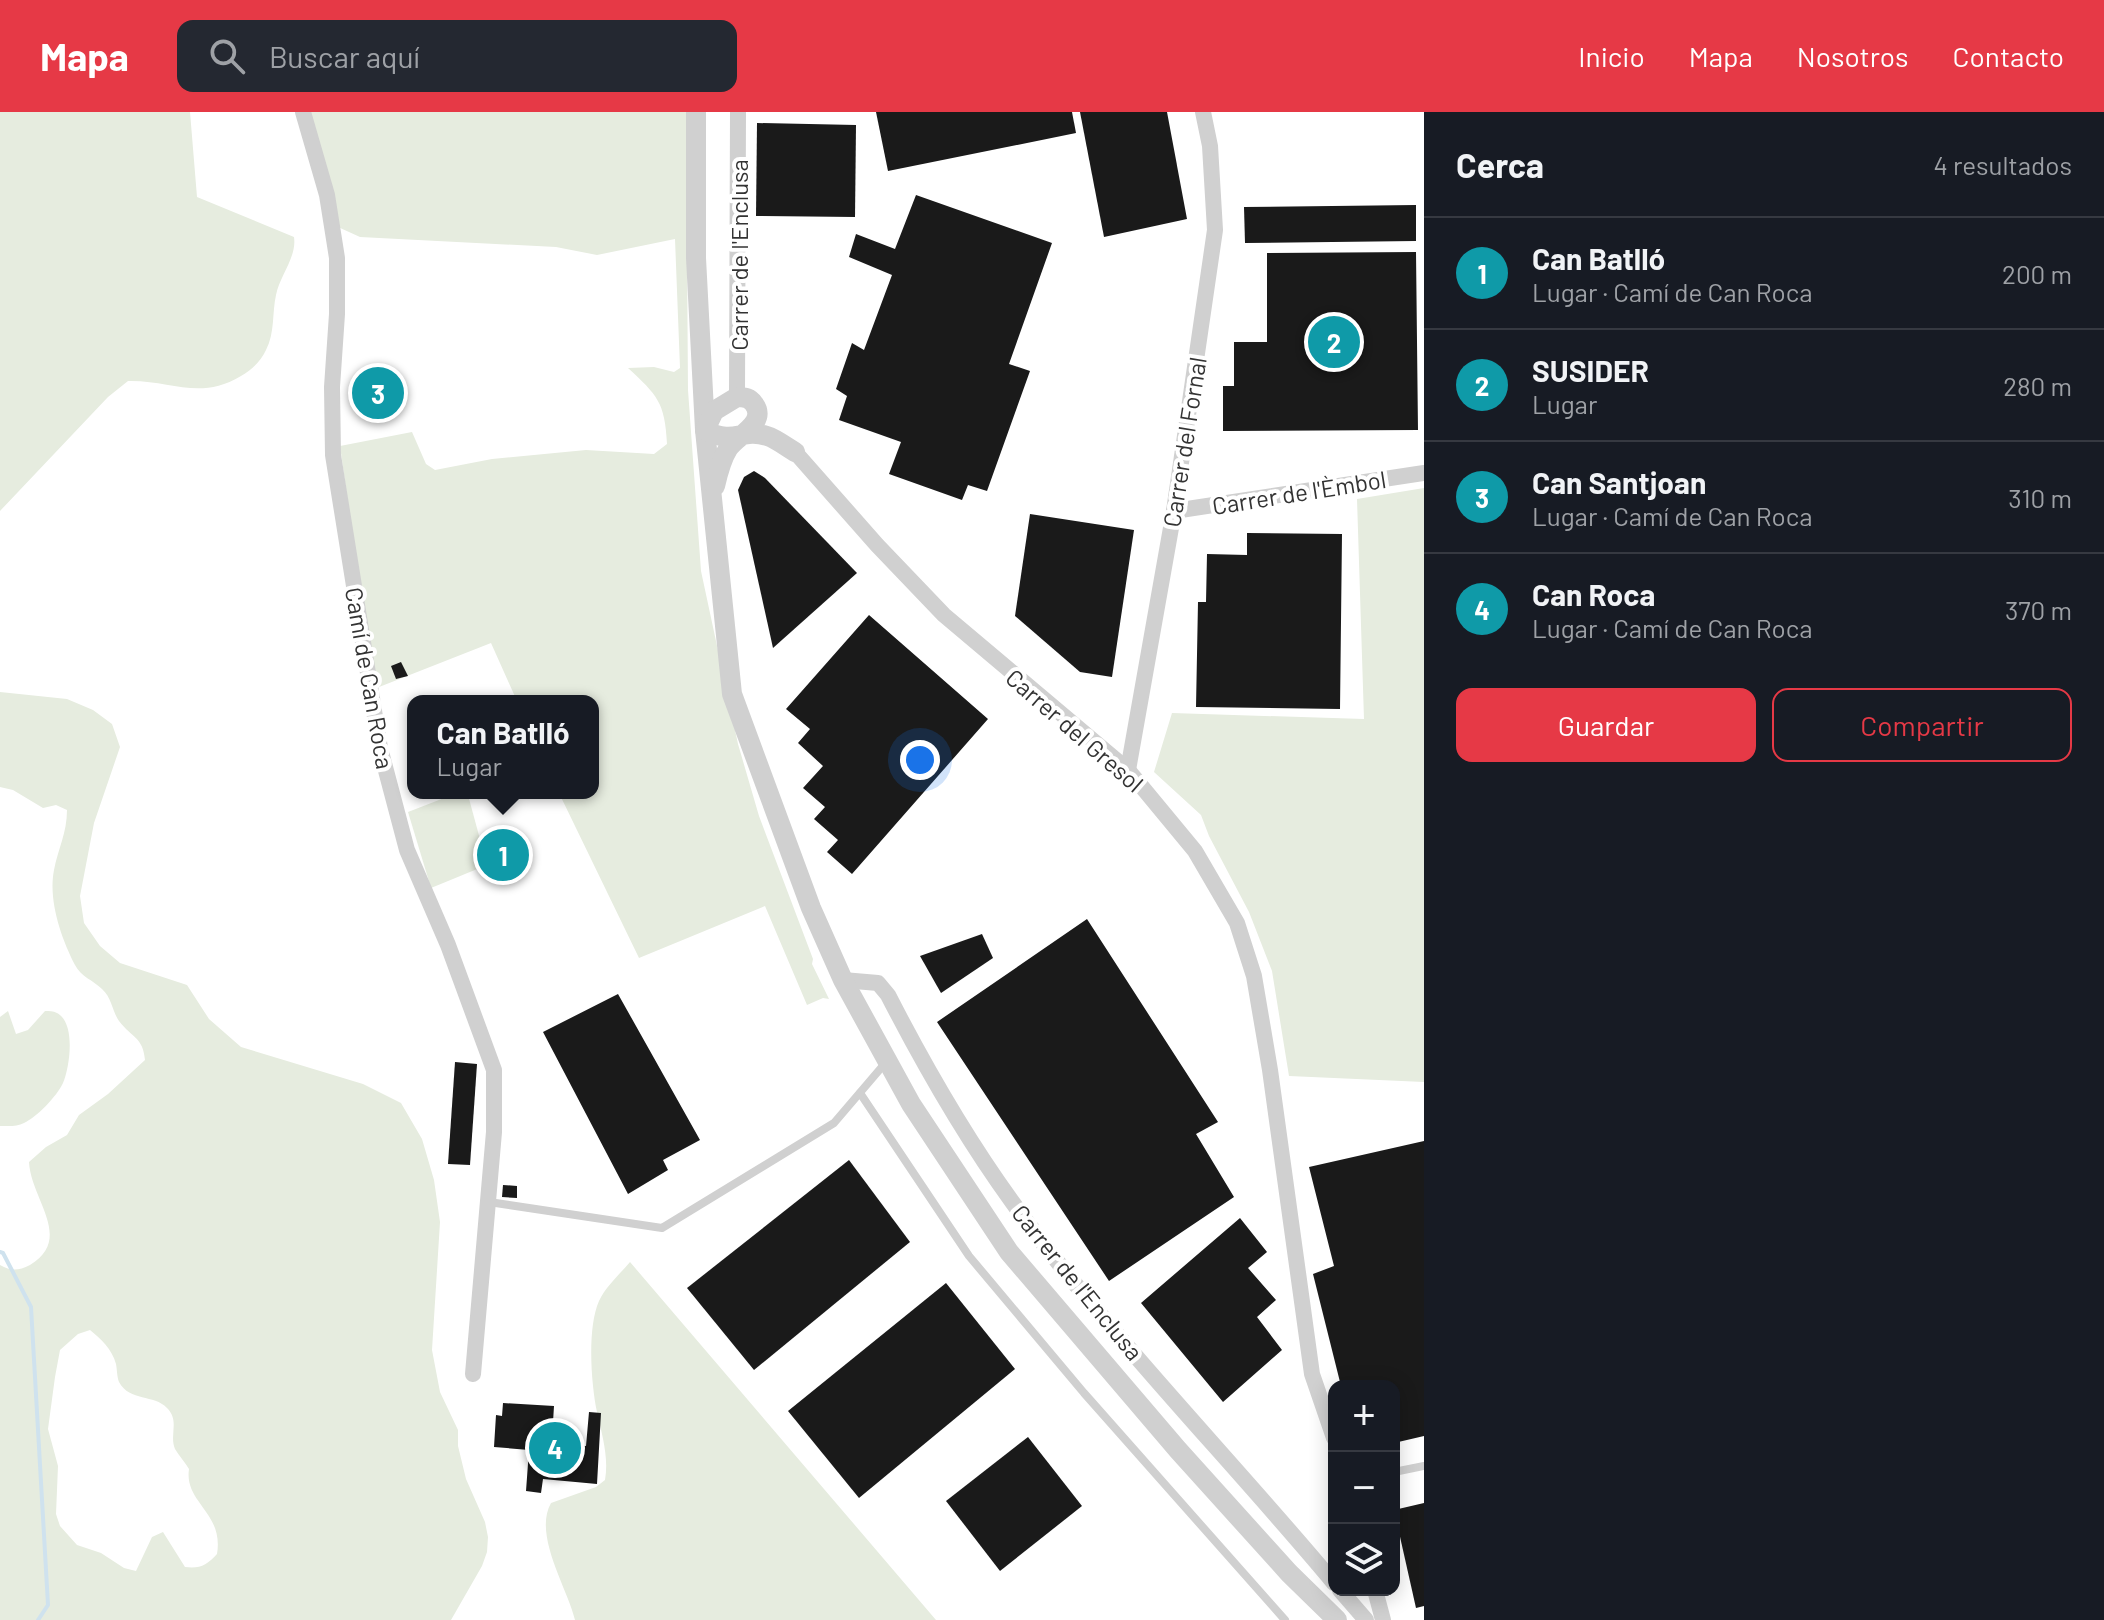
<!DOCTYPE html>
<html lang="es">
<head>
<meta charset="utf-8">
<style>
	body { margin:0; font-family:Barlow,sans-serif; background:#242831; color:#f1f3f6 }
	.controls { position:absolute; right:24px; bottom:24px; display:grid; overflow:hidden; border-radius:16px; box-shadow:0 4px 20px #0003 }
	.controls button { width:72px; height:72px; display:grid; place-items:center; padding:0; border:0; border-bottom:2px solid #363941; background:#171b24; color:#f1f3f6; font:40px sans-serif }
	.you { position:absolute; left:920px; top:648px; width:28px; height:28px; margin:-20px; border:6px solid #fff; border-radius:50%; background:#1a73e8; box-shadow:0 0 0 12px #1a73e833 }
	.badge { display:grid; place-items:center; width:52px; height:52px; border-radius:50%; background:#e63946; color:#fff; font-size:26px; font-weight:700 }
	.pin { position:absolute; translate:-50% -50%; border:4px solid #fff; box-shadow:0 2px 8px #0006 }
	.popup { position:absolute; left:407px; top:583px; width:192px; height:104px; box-sizing:border-box; display:grid; place-content:center; border-radius:16px; background:#171b24; filter:drop-shadow(0 2px 6px #0005); font-size:26px; white-space:nowrap; color:#9ea1a6 }
	.popup b { font-size:30px; color:#f1f3f6 }
	.popup::after { content:''; position:absolute; left:50%; top:100%; margin-left:-16px; border:16px solid transparent; border-top-color:#171b24 }
	.list { margin:0; padding:0; list-style:none }
	h2 { display:flex; justify-content:space-between; align-items:center; height:104px; margin:0; padding:0 32px; font-size:34px }
	h2 small { font-size:26px; font-weight:400; color:#9ea1a6 }
	.list li { display:grid; grid-template-columns:52px 1fr auto; gap:24px; align-items:center; box-sizing:border-box; height:112px; padding:0 32px; border-top:2px solid #363941 }
	.list b { display:block; font-size:30px; white-space:nowrap }
	.list p { margin:0; font-size:26px; white-space:nowrap; color:#9ea1a6 }
	.list em { font-size:26px; font-style:normal; color:#9ea1a6 }
	.actions { display:flex; gap:16px; padding:24px 32px }
	.actions a { flex:1; padding:18px 0; border:2px solid #e63946; border-radius:16px; text-align:center; font-size:28px; color:#e63946 }
	.actions .main { background:#e63946; color:#fff }
	.icon { flex:none; width:44px; height:44px; fill:none; stroke:currentColor; stroke-width:2; stroke-linecap:round; stroke-linejoin:round }
	.map { position:relative; flex:none; width:1424px; height:1508px; overflow:hidden }
	header { display:flex; align-items:center; gap:48px; box-sizing:border-box; height:112px; padding:0 40px; background:#e63946; color:#fff }
	header strong { font-size:38px }
	nav { display:flex; gap:44px; margin-inline-start:auto; font-size:28px }
	.search { width:560px; height:72px; background:#242831; display:flex; align-items:center; gap:20px; box-sizing:border-box; padding:0 28px; border-radius:16px; color:#9ea1a6; font-size:30px }
	main { display:flex }
	aside { flex:1; background:#171b24 }
	.map>svg:first-child { display:block }
	.green { fill:#e6ecdf; fill-rule:evenodd }
	.lines { fill:none; stroke-linecap:round; stroke-linejoin:round }
	.stream { stroke:#cfe2ee; stroke-width:4 }
	.building { fill:#1a1a1a }
	.service { stroke:#d0d0d0; stroke-width:8 }
	.minor { stroke:#d0d0d0; stroke-width:16 }
	.tertiary { stroke:#d0d0d0; stroke-width:20 }
	.labels { text-anchor:middle; dominant-baseline:central; stroke-width:8; stroke-linejoin:round; paint-order:stroke }
	.street-label { font-size:24px; fill:#333; stroke:#fff }
</style>
</head>
<body>
<header>
<strong>Mapa</strong>
<div class="search"><svg class="icon" aria-label="search" viewBox="0 0 24 24"><circle cx="10" cy="10" r="6"/><path d="M15 15l6 6"/></svg>Buscar aquí</div>
<nav><a>Inicio</a><a>Mapa</a><a>Nosotros</a><a>Contacto</a></nav>
</header>
<main>
<div class="map">
<svg width="1424" height="1508" viewBox="0 0 1424 1508">
	<rect width="100%" height="100%" fill="#fff"/>
	<g class="green">
		<path d="M0,0h190l7,85 97,40c3,20 -14,38 -18,58 -4,18 -1,38 -10,55 -5,11 -14,20 -25,26 -42,25 -69,4 -113,5l-20,16 -108,114z"/>
		<path d="M307,0h379l2,278 13,181 37,173 21,72 54,143 -1,5 17,35 -6,-1 -16,7 -42,-99 -126,52 -80,-165h34v-92h-76l-26,-58 -117,46 -34,-243 72,-14 14,32 9,6 57,-11 94,-9 68,4 13,-10c-2,-42 -10,-49 -39,-76l26,-1 20,5 6,-4 -5,-129 -78,16 -41,-8 -196,-10 -22,-10z"/>
		<path d="M1424,376v594l-135,-6 -17,-105 -23,-59 -40,-76 -8,-21 -47,-43 18,-59 192,6 -7,-220z"/>
		<path d="M0,580l67,7 26,11 19,14 8,23 -26,76 -14,73 4,27 16,23 20,17 67,22 22,34 32,28 122,37 38,19 21,36 12,41 6,42 -8,128 8,42 18,38v16l8,33 19,43 3,15 -1,15 -5,14 -31,54h-451v-355c11,6 18,6 30,0 44,-27 1,-65 -1,-103l17,-15 21,-12 12,-20 29,-21 37,-34c-2,-23 -13,-22 -26,-39 -7,-10 -7,-23 -17,-32 -9,-9 -21,-12 -27,-24 -14,-27 -27,-65 -21,-95 4,-21 13,-37 13,-60l-11,-5 -13,3 -30,-18 -13,-3zM90,1218c11,9 22,19 26,34 1,5 1,13 3,18 11,20 35,12 48,26 13,13 2,27 8,41 4,7 10,13 14,20 -5,34 35,43 28,85 -10,11 -17,15 -32,13l-22,-35 -11,5 -16,34 -12,-3 -23,-15 -24,-8 -17,-19 -4,-12 2,-48 -10,-37 7,-52 5,-27 18,-16z"/>
		<path d="M457,681l11,2 19,70 -56,23 -23,-76z"/>
		<path d="M8,899l8,23 12,-4 17,-19c4,0 8,0 12,2 19,10 13,53 6,70 -6,13 -26,34 -39,40 -7,4 -16,3 -24,3v-109z"/>
		<path d="M630,1150l306,358h-361c-8,-33 -42,-85 -24,-117l45,-16 9,-7c4,-23 -3,-45 -8,-68 -6,-28 -10,-84 2,-111 7,-15 21,-27 31,-39z"/>
	</g>
	<g class="lines">
		<path class="stream" d="M0,1140l3,1 28,54 17,298 -10,15"/>
	</g>
	<g class="building">
		<path d="M876,0h196l4,21 -188,38z"/>
		<path d="M1080,0h87l20,107 -83,18z"/>
		<path d="M757,11l99,2 -1,92 -99,-1z"/>
		<path d="M916,83l136,48 -43,121 21,7 -43,120 -19,-6 -6,15 -73,-26 12,-32 -62,-22 8,-24 -11,-7 16,-46 12,7 28,-75 -43,-18 7,-23 39,15z"/>
		<path d="M1416,93v36l-171,2 -1,-36z"/>
		<path d="M1416,140l2,178 -195,1v-45h11v-44h33v-89z"/>
		<path d="M390,256l10,40 -35,9 -9,-39z"/>
		<path d="M754,359l11,7 92,95 -84,75 -35,-158 6,-13z"/>
		<path d="M1030,402l104,16 -22,147 -32,-5 -65,-56z"/>
		<path d="M1247,421l95,1 -2,175 -144,-2 2,-105h8l1,-48 40,1z"/>
		<path d="M869,503l119,104 -136,155 -25,-22 11,-12 -24,-21 11,-12 -22,-19 20,-22 -25,-23 12,-14 -24,-20z"/>
		<path d="M401,550l7,14 -12,3 -5,-13z"/>
		<path d="M517,726l8,18 -34,16 -9,-19z"/>
		<path d="M1087,807l131,203 -22,12 38,63 -125,84 -172,-259z"/>
		<path d="M982,822l11,24 -52,35 -21,-37z"/>
		<path d="M618,882l82,146 -37,20 5,10 -40,24 -85,-162z"/>
		<path d="M455,950l22,2 -7,101 -22,-1z"/>
		<path d="M1424,1029v295l-30,7v-57h-53l-28,-112 21,-8 -25,-99z"/>
		<path d="M849,1048l61,82 -156,128 -67,-82z"/>
		<path d="M503,1073l14,1v12l-15,-1z"/>
		<path d="M1240,1106l27,34 -19,16 28,32 -19,17 25,33 -59,52 -82,-99z"/>
		<path d="M946,1171l69,86 -156,129 -71,-87z"/>
		<path d="M503,1291l51,3 -2,32 14,2v4l20,2 3,-34 12,1 -4,71 -54,-5 -2,14 -15,-2 3,-41 -35,-3 2,-32 6,1z"/>
		<path d="M1028,1325l54,69 -82,65 -54,-70z"/>
		<path d="M1424,1391v103l-8,2 -22,-98z"/>
	</g>
	<g class="lines">
		<g class="service">
			<path d="M860,981l109,163 115,137 201,227"/>
			<path d="M489,1090l173,26 172,-105 53,-62"/>
			<path d="M1394,1360l30,-6"/>
		</g>
		<g class="minor">
			<path d="M303,0l24,83 10,63v56l-5,73 1,68 47,293 27,102 41,95 46,125v62l-21,242"/>
			<path d="M737,285l1,-285"/>
			<path d="M795,340l82,93 67,70 184,155 67,81 42,72 17,53 16,94 42,304 22,64"/>
			<path d="M1174,399l250,-38"/>
			<path d="M1128,658l46,-259 41,-281 -5,-84 -7,-34"/>
			<path d="M843,868l35,3 10,12c37,72 77,142 125,208 97,134 215,253 321,380"/>
			<path d="M1340,1478l26,30"/>
			<path d="M1375,1478l8,30"/>
		</g>
		<g class="tertiary">
			<path d="M696,0v146l9,172 27,264 79,214 32,72 68,124 98,148 169,198 111,123 48,47"/>
			<path d="M715,374c3,-13 6,-26 13,-37 8,-13 40,-26 26,-45 -4,-6 -9,-7 -17,-7l-23,14 -9,19c30,16 35,-2 62,6 10,3 19,11 28,16"/>
		</g>
	</g>
	<g class="labels">
		<g class="street-label">
			<text transform="translate(738 143) rotate(-90)">Carrer de l'Enclusa</text>
			<text transform="translate(1184 330) rotate(-81)">Carrer del Fornal</text>
			<text transform="translate(1299 380) rotate(-9)">Carrer de l'Èmbol</text>
			<text transform="translate(370 566) rotate(80)">Camí de Can Roca</text>
			<text transform="translate(1075 618) rotate(41)">Carrer del Gresol</text>
			<text transform="translate(1078 1170) rotate(51)">Carrer de l'Enclusa</text>
		</g>
	</g>
</svg>
<div class="controls">
<button>+</button>
<button>−</button>
<button><svg class="icon" aria-label="layers" viewBox="0 0 24 24"><path d="M12 4l9 5-9 5-9-5zM3 14l9 5 9-5"/></svg></button>
</div>
<div class="you"></div>
<div class="pin badge" style="left:503px;top:743px;background:#0f9aa8">1</div>
<div class="popup"><b>Can Batlló</b>Lugar</div>
<div class="pin badge" style="left:1334px;top:230px;background:#0f9aa8">2</div>
<div class="pin badge" style="left:378px;top:281px;background:#0f9aa8">3</div>
<div class="pin badge" style="left:555px;top:1336px;background:#0f9aa8">4</div>
</div>
<aside>
<h2>Cerca<small>4 resultados</small></h2>
<ul class="list">
<li><span class="badge" style="background:#0f9aa8">1</span><div><b>Can Batlló</b><p>Lugar · Camí de Can Roca</p></div><em>200 m</em></li>
<li><span class="badge" style="background:#0f9aa8">2</span><div><b>SUSIDER</b><p>Lugar</p></div><em>280 m</em></li>
<li><span class="badge" style="background:#0f9aa8">3</span><div><b>Can Santjoan</b><p>Lugar · Camí de Can Roca</p></div><em>310 m</em></li>
<li><span class="badge" style="background:#0f9aa8">4</span><div><b>Can Roca</b><p>Lugar · Camí de Can Roca</p></div><em>370 m</em></li>
</ul>
<div class="actions"><a class="main">Guardar</a><a>Compartir</a></div>
</aside>
</main>
</body>
</html>
